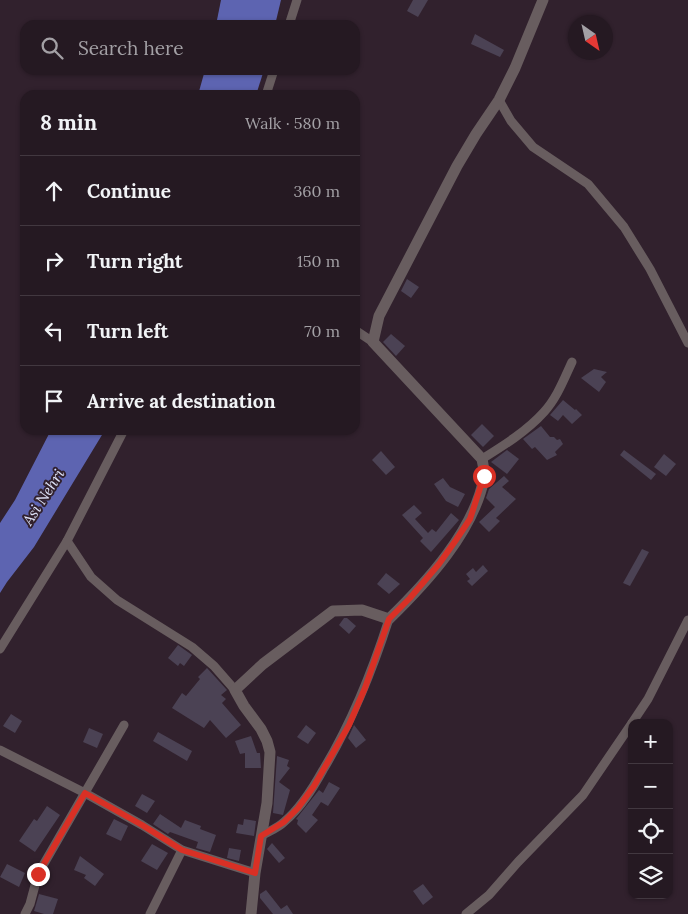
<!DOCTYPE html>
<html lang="en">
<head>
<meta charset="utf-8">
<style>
	body { margin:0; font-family:Lora,serif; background:#31262f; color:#f1f3f6 }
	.controls { position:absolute; right:15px; bottom:15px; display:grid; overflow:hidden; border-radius:10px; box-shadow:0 1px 4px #0004 }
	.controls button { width:45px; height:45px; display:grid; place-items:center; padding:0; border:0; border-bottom:1px solid #423840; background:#251922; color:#f1f3f6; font:25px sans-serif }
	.compass { position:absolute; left:568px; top:15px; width:45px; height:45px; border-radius:50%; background:#251922; box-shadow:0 1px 4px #0004; rotate:146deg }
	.stop { position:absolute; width:15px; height:15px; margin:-11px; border:4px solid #d93025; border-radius:50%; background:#fff }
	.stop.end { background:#d93025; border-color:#fff; box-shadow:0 1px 5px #0008 }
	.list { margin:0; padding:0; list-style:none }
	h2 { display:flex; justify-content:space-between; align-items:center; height:65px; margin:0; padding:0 20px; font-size:21px }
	h2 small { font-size:16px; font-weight:400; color:#a3a0a5 }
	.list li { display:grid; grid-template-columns:32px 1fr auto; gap:15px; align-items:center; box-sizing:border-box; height:70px; padding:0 20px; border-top:1px solid #423840 }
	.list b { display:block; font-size:19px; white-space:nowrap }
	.list em { font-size:16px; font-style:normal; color:#a3a0a5 }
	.icon { flex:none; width:28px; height:28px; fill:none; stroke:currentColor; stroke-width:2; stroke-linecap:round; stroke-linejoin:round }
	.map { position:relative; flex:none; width:688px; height:914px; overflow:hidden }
	.search { position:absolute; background:#251922; box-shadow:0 1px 4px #0004; left:20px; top:20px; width:340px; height:55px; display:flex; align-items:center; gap:12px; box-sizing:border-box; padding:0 18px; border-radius:15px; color:#a3a0a5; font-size:19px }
	.panel { position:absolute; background:#251922; box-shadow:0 1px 4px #0004; left:20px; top:90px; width:340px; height:345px; border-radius:15px }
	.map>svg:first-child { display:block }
	.water { fill:#5d64b1 }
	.building { fill:#4b4254 }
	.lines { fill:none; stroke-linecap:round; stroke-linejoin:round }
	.minor { stroke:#685d5f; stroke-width:9 }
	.tertiary { stroke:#685d5f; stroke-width:11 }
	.route { stroke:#d93025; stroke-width:6 }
	.labels { text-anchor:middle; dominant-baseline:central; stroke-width:4; stroke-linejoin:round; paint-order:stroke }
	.water-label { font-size:15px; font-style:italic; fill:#dee2f8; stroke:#31212d }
</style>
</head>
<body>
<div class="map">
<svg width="688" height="914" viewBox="0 0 688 914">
	<rect width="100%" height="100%" fill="#31212d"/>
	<g class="water">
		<path d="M221,0h60l-6,25h-59z"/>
		<path d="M205,70h59l-8,25h-58z"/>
		<path d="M51,430h54l-71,117 -27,35 -7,11v-70l15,-23z"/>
	</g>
	<g class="building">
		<path d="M413,0h15l-10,17 -11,-6z"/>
		<path d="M475,34l29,16 -4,7 -29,-13z"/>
		<path d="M407,279l12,8 -8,11 -10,-7z"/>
		<path d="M391,334l14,12 -9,10 -13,-14z"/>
		<path d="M594,369l13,3 -6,5 5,5 -7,10 -18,-14z"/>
		<path d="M563,400l12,10 1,-1 6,6 -10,9 -9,-9 -5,6 -8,-6z"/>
		<path d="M482,424l12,12 -11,11 -12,-12z"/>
		<path d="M541,426l9,11h4l3,3 3,-1 3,5 -8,8 2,3 -10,5 -12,-13 -3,2 -9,-10z"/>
		<path d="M507,450l12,9 -12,15 -16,-12z"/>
		<path d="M624,450l32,24 -5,6 -31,-25z"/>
		<path d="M381,451l14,16 -9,8 -14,-15z"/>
		<path d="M664,454l12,10 -10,12 -12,-9z"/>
		<path d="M504,476l5,5 -7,6 14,12 -20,19 4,3 -11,11 -10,-10 16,-15 -9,-9 3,-9z"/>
		<path d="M443,478l7,9 15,7 -7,13 -12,-6 -12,-17z"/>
		<path d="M414,505l8,8 -7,6 13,14 4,-4 4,3 15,-19 8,7 -28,32 -11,-11 3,-3 -21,-23z"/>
		<path d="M642,549l7,3 -19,34 -7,-3z"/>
		<path d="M483,565l5,6 -16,15 -5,-5 3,-2 -4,-5 7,-6 3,4z"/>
		<path d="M386,573l14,11 -11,10 -12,-10z"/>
		<path d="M344,618h3l9,8 -7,8 -10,-9z"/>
		<path d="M178,645l14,10 -8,11 -4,-3 -2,3 -10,-8z"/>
		<path d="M207,668l20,22 -6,5 5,4 -4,4 19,22 -15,13 -16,-18 -6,8 -32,-20 10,-15 4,3 14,-17 -2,-2z"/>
		<path d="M11,714l11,7 -7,12 -12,-7z"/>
		<path d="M306,725l10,8 -8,11 -11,-7z"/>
		<path d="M354,725l12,15 -10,8 -8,-10z"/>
		<path d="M89,728l14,6 -6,14 -14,-6z"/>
		<path d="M158,732l34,19 -5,10 -34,-20z"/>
		<path d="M251,736l6,17h3l1,15h-16v-15l-5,1 -5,-13z"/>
		<path d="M277,756l12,4 -2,6 3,2 -11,14 11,8 -7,25 -10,-2z"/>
		<path d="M329,782l11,6 -12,18 -7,-4 -9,13 6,5 -12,13 -9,-9 1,-4 -2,-1 23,-29 4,3z"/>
		<path d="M142,794l13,7 -8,12 -12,-7z"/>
		<path d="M47,806l13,9 -25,37 -16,-11 15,-22 3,2z"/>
		<path d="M160,814l21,14 4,-8 16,6 -1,3 16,6 -6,17 -14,-4 2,-6 -28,-10 -2,2 -15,-10z"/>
		<path d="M114,819l14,7 -7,15 -15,-7z"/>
		<path d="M244,819l12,2 -2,15 -18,-3 2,-9 5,1z"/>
		<path d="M272,843l13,15 -6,5 -12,-14z"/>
		<path d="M152,844l16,9 -11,17 -16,-9z"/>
		<path d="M229,848l12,2 -2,11 -12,-3z"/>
		<path d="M80,856l24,18 -9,12 -11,-8 2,-3 -12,-5z"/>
		<path d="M7,864l18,9 -6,14 -19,-10z"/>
		<path d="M423,884l10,13 -10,8 -10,-14z"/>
		<path d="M266,890l15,19 6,-4 6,9h-20l-13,-16v-4z"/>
		<path d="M39,894l19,5 -5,15h-9l-10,-3z"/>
	</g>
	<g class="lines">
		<g class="minor">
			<path d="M289,25l8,-25"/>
			<path d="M266,95l8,-25"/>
			<path d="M499,100l12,21 22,26 55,37 36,43 26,42 38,74"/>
			<path d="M355,330l18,12"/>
			<path d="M482,459c21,-13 45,-28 62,-47 13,-14 20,-33 28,-50"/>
			<path d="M67,541l24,36 26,23 75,47 22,19 21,24"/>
			<path d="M0,649l67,-108 57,-111"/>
			<path d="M632,723l16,-24 40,-79"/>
			<path d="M0,750l85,43 57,32 40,25 73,23"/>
			<path d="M261,836c8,-5 17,-8 23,-14 17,-14 29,-34 39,-52 29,-48 49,-98 66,-151"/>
			<path d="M25,914l5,-10 8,-30 86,-149"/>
			<path d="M150,914l32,-64"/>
			<path d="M466,914l23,-19 29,-33 65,-67 49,-72"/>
		</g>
		<path class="tertiary" d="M251,914l4,-41 12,-70 3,-51 -3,-11 -6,-12 -17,-23 -9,-16 28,-26 70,-53 29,-1 27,9c38,-37 85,-88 95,-141 1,-6 -1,-13 -2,-19l-109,-117 6,-26 78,-150 19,-32 23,-34 16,-32 28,-68"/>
	</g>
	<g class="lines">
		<path class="route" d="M38,874l47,-81 57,32 40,25 73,23 6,-37 23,-14 14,-14 16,-22 35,-61 16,-37 24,-69 21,-21 29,-34 17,-24 14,-21 14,-43"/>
	</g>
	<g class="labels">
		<g class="water-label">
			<text transform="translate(43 497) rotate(-57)">Asi Nehri</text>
		</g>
	</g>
</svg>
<div class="controls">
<button>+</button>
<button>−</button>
<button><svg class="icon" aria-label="locate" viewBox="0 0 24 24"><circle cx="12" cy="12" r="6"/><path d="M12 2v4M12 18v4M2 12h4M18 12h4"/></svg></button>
<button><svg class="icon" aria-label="layers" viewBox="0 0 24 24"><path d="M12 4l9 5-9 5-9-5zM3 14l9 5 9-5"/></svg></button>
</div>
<svg class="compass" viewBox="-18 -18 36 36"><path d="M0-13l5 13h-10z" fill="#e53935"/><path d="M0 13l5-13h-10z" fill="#a3a0a5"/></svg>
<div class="stop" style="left:484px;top:476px"></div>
<div class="stop end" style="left:38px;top:874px"></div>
<div class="search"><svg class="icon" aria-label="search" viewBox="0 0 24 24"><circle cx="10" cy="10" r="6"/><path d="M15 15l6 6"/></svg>Search here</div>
<section class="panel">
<h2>8 min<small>Walk · 580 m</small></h2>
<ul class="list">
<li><svg class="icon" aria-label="ahead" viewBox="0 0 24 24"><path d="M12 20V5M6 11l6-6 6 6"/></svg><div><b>Continue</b></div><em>360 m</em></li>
<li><svg class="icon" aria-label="right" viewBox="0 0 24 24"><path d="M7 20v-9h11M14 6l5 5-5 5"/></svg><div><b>Turn right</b></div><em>150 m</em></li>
<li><svg class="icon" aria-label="left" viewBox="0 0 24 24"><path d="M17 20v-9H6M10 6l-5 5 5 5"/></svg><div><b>Turn left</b></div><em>70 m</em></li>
<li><svg class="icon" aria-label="arrive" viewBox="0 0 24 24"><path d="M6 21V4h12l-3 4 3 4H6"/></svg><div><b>Arrive at destination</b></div></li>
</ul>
</section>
</div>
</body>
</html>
